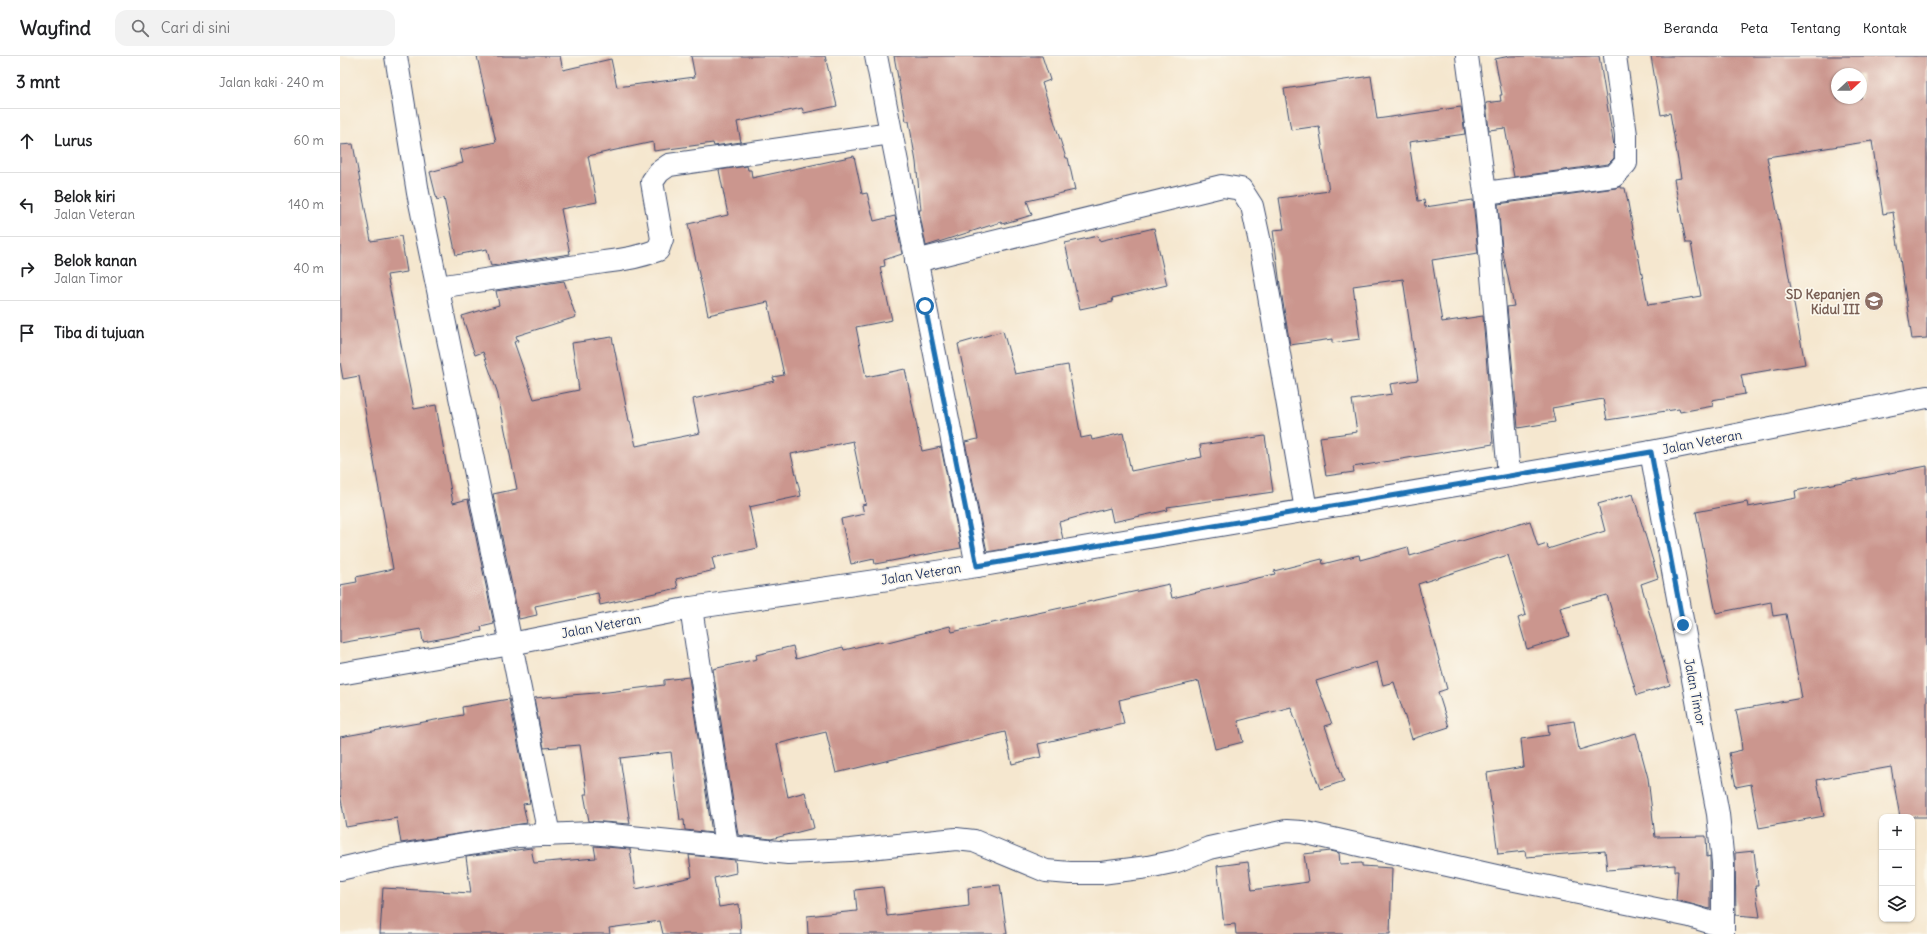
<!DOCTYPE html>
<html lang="id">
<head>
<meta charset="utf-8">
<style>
	body { margin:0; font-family:Delius,sans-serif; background:#f2f2f2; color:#202124 }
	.controls { position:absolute; right:12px; bottom:12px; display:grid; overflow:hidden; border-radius:8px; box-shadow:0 1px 3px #0004 }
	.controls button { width:36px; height:36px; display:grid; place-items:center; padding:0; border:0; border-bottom:1px solid #e0e0e0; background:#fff; color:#202124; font:20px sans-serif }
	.compass { position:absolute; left:1491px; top:12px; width:36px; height:36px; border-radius:50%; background:#fff; box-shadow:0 1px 3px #0004; rotate:68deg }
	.stop { position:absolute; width:12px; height:12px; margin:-9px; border:3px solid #1f6fb2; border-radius:50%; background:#fff }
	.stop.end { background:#1f6fb2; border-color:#fff; box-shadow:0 1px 4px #0008 }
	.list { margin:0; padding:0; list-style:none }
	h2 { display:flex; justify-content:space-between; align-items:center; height:52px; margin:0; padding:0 16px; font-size:17px }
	h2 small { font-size:13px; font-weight:400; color:#757577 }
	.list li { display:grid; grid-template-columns:26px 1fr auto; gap:12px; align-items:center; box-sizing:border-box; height:64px; padding:0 16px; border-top:1px solid #e0e0e0 }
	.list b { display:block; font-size:15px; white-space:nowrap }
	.list p { margin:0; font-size:13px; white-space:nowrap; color:#757577 }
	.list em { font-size:13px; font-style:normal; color:#757577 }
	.icon { flex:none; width:22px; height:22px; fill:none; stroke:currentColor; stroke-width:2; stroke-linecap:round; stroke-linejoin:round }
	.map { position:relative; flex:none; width:1587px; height:878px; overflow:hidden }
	header { display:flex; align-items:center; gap:24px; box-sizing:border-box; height:56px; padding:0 20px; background:#fff; border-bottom:1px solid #e0e0e0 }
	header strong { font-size:19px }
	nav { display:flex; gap:22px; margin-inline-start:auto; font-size:14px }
	.search { width:280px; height:36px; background:#f2f2f2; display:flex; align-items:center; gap:10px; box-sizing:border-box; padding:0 14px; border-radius:12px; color:#757577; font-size:15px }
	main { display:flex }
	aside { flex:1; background:#fff }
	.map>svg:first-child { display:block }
	.building { fill:#cb968e; fill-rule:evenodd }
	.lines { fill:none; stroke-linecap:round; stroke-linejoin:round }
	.minor-casing { stroke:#3c4b6f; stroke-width:24 }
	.major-casing { stroke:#3c4b6f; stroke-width:24 }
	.minor { stroke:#fff; stroke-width:22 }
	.major { stroke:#fff; stroke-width:22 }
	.route { stroke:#1f6fb2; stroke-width:5 }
	.labels { text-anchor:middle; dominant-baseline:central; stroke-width:3.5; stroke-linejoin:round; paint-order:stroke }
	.education-label { font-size:13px; font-weight:bold; fill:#785e54; stroke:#fbf7ec; text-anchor:end }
	.street-label { font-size:13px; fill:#1b2f5e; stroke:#fbf7ec }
</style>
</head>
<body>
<header>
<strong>Wayfind</strong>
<div class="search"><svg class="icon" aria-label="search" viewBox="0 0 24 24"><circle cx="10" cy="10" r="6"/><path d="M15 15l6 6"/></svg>Cari di sini</div>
<nav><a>Beranda</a><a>Peta</a><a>Tentang</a><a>Kontak</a></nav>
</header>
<main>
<aside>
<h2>3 mnt<small>Jalan kaki · 240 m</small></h2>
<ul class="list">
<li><svg class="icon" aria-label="ahead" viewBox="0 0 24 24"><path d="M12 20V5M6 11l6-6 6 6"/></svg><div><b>Lurus</b></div><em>60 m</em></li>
<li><svg class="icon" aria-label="left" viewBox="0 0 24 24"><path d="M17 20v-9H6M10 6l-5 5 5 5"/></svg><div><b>Belok kiri</b><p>Jalan Veteran</p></div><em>140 m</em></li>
<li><svg class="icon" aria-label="right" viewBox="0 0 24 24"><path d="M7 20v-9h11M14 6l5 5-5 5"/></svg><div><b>Belok kanan</b><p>Jalan Timor</p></div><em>40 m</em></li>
<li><svg class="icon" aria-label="arrive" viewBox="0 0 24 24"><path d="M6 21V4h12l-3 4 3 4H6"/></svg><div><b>Tiba di tujuan</b></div></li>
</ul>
</aside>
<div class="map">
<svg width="1587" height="878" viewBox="0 0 1587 878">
	<rect width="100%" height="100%" fill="#fbf7ec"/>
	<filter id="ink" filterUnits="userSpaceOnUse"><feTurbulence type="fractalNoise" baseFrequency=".025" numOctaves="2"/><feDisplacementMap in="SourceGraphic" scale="8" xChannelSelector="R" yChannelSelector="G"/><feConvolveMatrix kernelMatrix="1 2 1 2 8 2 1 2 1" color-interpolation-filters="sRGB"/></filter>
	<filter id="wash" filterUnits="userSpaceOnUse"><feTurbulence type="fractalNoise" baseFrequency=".012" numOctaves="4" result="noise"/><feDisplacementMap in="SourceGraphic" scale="16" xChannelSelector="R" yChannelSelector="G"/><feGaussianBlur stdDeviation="0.9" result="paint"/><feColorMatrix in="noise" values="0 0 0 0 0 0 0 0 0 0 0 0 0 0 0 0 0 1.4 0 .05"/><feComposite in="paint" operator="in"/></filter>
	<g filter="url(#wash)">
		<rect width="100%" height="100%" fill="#f5e7cf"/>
		<g id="blocks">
			<g class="building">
				<path d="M137,0h83l3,14 48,-11 6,28 78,-10 -4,-21h134l12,50 -33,7 -2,-5 -65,14 4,20 -27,4 -1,-3 -59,8 -1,-9 -65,14 9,46 -36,7 9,45 -79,12 -4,-17 -31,6 -12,-57 -7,2 -7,-28 33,-9 -3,-13 36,-8z"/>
				<path d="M554,0h148l8,24 -8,3 24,75h2l7,32 -48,11 5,14 -30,9 -1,-2 -75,24 -7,-36h2l-5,-48 -7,-41h-3z"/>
				<path d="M1170,0h89l15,90v12l-6,6 -94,13 -9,-49 -16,2 -3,-27 15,-2 -1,-6h2l-7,-36z"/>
				<path d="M1311,0h276v282l-15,1 -19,-127 -10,2 -11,-73 -105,16 38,207 -64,11 4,19 -33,6 1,6 -33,6 -1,-3 -72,11 -4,-21 -51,9 3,14 -37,6 -11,-121 7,-1 -12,-57 -4,-45 118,-16 5,-2v2h4l23,117 53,-9 -10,-53h-5l-12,-64 7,-1 -11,-65 -9,2zM1497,18h24v24h-24z"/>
				<path d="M1031,20l6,43 84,-12 4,27 -56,8 9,59 6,-1 1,7 48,-7 5,53 -46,7 10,62 41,-6 10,128 -140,23 1,5 -28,4 -6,-39 37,-5 -5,-32 40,-6 -2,-10 28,-4 -15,-101 -50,7 7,53 -28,4v-4l-42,6 -10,-60 -7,-55 11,-1 -5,-31 50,-7 -10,-65 -28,4 -7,-41z"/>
				<path d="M13,88l18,97 30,-5 6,36 -20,3 27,134 22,-4 17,98 15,-4 26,125 -13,3 1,4 -59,11 -2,-13 -81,14v-58l17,-3 -1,-5 37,-8 -34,-193 -16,3 -3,-17v-217z"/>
				<path d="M514,100l8,38 5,-1 7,28 21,-5 7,38 -18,6 1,6 -5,1 12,53 -36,7 10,50 39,-8 17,82 19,-4 20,101 -86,16 -1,-5 -23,5 -10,-45 23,-5 -2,-9 4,-1 -13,-63 -62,13 10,42 -52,11 9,41 -46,10 3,12 -39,9 2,9 -78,17 -2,-12 -63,13 2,9 -18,4 -26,-125 24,-5 -20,-98 -14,-39 -8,3 -13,-39 37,-11 -3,-14 68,-10 12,36 -60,19 2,5 -4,1 20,57 45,-9 -7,-47 40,-6 17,84h1l6,25 64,-13 -7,-34 81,-18 -1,-4 11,-2 -16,-73 -60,13 -20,-91 40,-9 -9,-45 28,-4 1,4h3l1,8z"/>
				<path d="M814,172l13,57 -55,13 1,4 -33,7 -15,-66 33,-7 1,5z"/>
				<path d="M663,275l12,43 53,-9 13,73 10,-2 1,4 31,-7 8,38 71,-14 -2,-12 65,-9 8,56 -106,15 1,3 -55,12 -3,-14 -51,14 4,17 -76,13 -22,-110 13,-3 -20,-95z"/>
				<path d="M1587,410v351h-27l-9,-50 -74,13 7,36 -65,12 -8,-44 -15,3 -7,-34 13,-3 -1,-9h1l-6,-31 66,-12 -16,-84 -13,2 -2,-14 -55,11 -20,-101 51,-10 1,5 48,-9 -1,-7z"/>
				<path d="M1293,438l25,84 -17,6 29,101 -33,10 -30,-100 -47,13 9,28 -42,13 -9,-31 8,-3 -18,-60 -90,29 29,105 -9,3 11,35 -37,12 -18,-57 -11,3 -6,-23 -61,19 16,43 -7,2 19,55 -24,8 -29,-82 -53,14 5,21 -28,7 -16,-68 -80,19 5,24 -86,20 3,13 -29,7 -7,-32 -169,41 -10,-41 -49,12 11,53 17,-5 9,36 -43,11 -33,-4 -25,-166 44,-10 -1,-4 37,-9 3,13 47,-12 1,3 39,-9 1,2 66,-17 2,6 217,-48 3,14 103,-24 -1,-3 48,-12 1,5 36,-9 1,5 48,-13 2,9 120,-35 8,26 9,-3 1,5 57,-18 -7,-27z"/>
				<path d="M349,621l23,156 -27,-3 -1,-10h-4l-9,-68 -51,6 10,66 -41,-3 -5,-27h3l-7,-49 -36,3 -10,-50 74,-6 56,-7v-5z"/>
				<path d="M169,643l21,104 -7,1 4,19 -126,20 -4,-25 -51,9 -6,-33v-57l123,-22 -1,-8z"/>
				<path d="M1234,665l5,29 57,-17 12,45 7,59 51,-1 1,21 3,-1v53l-34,-9 2,-29h-3v-6l-68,5 -2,-19 -79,6 -1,-6 -27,3 -11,-81 37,-6 -3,-28 28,-4 -1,-10z"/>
				<path d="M254,790l36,3 6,40 56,-12 -3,-22 46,5 1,13 -22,5 5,29 20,-3 2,30h-78l-3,-13 -51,7 1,6h-230l3,-46 88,5 -5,-36 65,-9 3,15 62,-5z"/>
				<path d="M991,795l8,2 1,11 22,-1v3l30,2 -2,66h-154l-1,-10 -11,1 -7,-59 31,-4 4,28 56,-8 -4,-28z"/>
				<path d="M1414,795l4,35h-3l5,31 -24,-2 -1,-62z"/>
				<path d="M660,829l7,49h-199l-1,-18 50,-5 -2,-21 28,-3 4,29 82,-10 -1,-18z"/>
			</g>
		</g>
	</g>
	<g filter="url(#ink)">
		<use href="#blocks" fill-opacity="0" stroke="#3c4b6f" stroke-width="1"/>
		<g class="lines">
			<defs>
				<g id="minor">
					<path d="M56,0l22,137 93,451 38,191"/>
					<path d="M536,0l101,510"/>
					<path d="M1127,0l18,137 24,282"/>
					<path d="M1145,137l129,-17 12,-13v-28l-11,-79"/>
					<path d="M576,205l306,-75 19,3 11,17 7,32 47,272"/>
					<path d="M98,231l166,-25c19,-2 36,-5 54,-12l4,-11 -10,-57 7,-10 10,-7 222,-32"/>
					<path d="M1311,396l67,362 5,49v71"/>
					<path d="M351,552l36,238"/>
					<path d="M0,813l47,-11 131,-22 74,-3 196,20 62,-3 106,-11 18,2 72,30 24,2h31l47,-6 29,-6 32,-13 77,-17 16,1 203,46 185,38 32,10"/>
				</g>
				<path id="major" d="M0,618l171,-30 180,-36 286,-42 674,-114 276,-55"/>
			</defs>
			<use href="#minor" class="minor-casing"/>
			<use href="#major" class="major-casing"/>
			<use href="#minor" class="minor"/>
			<use href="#major" class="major"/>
		</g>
	</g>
	<g class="lines" filter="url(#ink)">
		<path class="route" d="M585,250l52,260 674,-114 32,173"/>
	</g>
	<defs>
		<symbol id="school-disc" viewBox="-11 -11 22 22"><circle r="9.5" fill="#8d6e63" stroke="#fbf7ec"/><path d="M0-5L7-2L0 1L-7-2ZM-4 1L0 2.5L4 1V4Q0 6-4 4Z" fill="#fff"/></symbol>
	</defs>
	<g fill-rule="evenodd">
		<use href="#school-disc" x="1523" y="234" width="22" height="22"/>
	</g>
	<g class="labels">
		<g class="education-label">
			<text x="1520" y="238">SD Kepanjen<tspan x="1520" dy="15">Kidul III</tspan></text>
		</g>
		<g class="street-label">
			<text transform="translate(1362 386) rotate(-11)">Jalan Veteran</text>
			<text transform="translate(581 518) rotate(-9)">Jalan Veteran</text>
			<text transform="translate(261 570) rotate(-11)">Jalan Veteran</text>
			<text transform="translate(1355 636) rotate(79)">Jalan Timor</text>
		</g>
	</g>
</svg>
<div class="controls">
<button>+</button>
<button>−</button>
<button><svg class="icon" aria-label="layers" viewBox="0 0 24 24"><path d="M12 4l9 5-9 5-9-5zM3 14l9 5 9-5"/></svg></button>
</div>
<svg class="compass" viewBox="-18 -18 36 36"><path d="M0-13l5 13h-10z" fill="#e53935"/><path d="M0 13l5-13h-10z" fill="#757577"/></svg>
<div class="stop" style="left:585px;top:250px"></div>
<div class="stop end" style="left:1343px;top:569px"></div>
</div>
</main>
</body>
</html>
